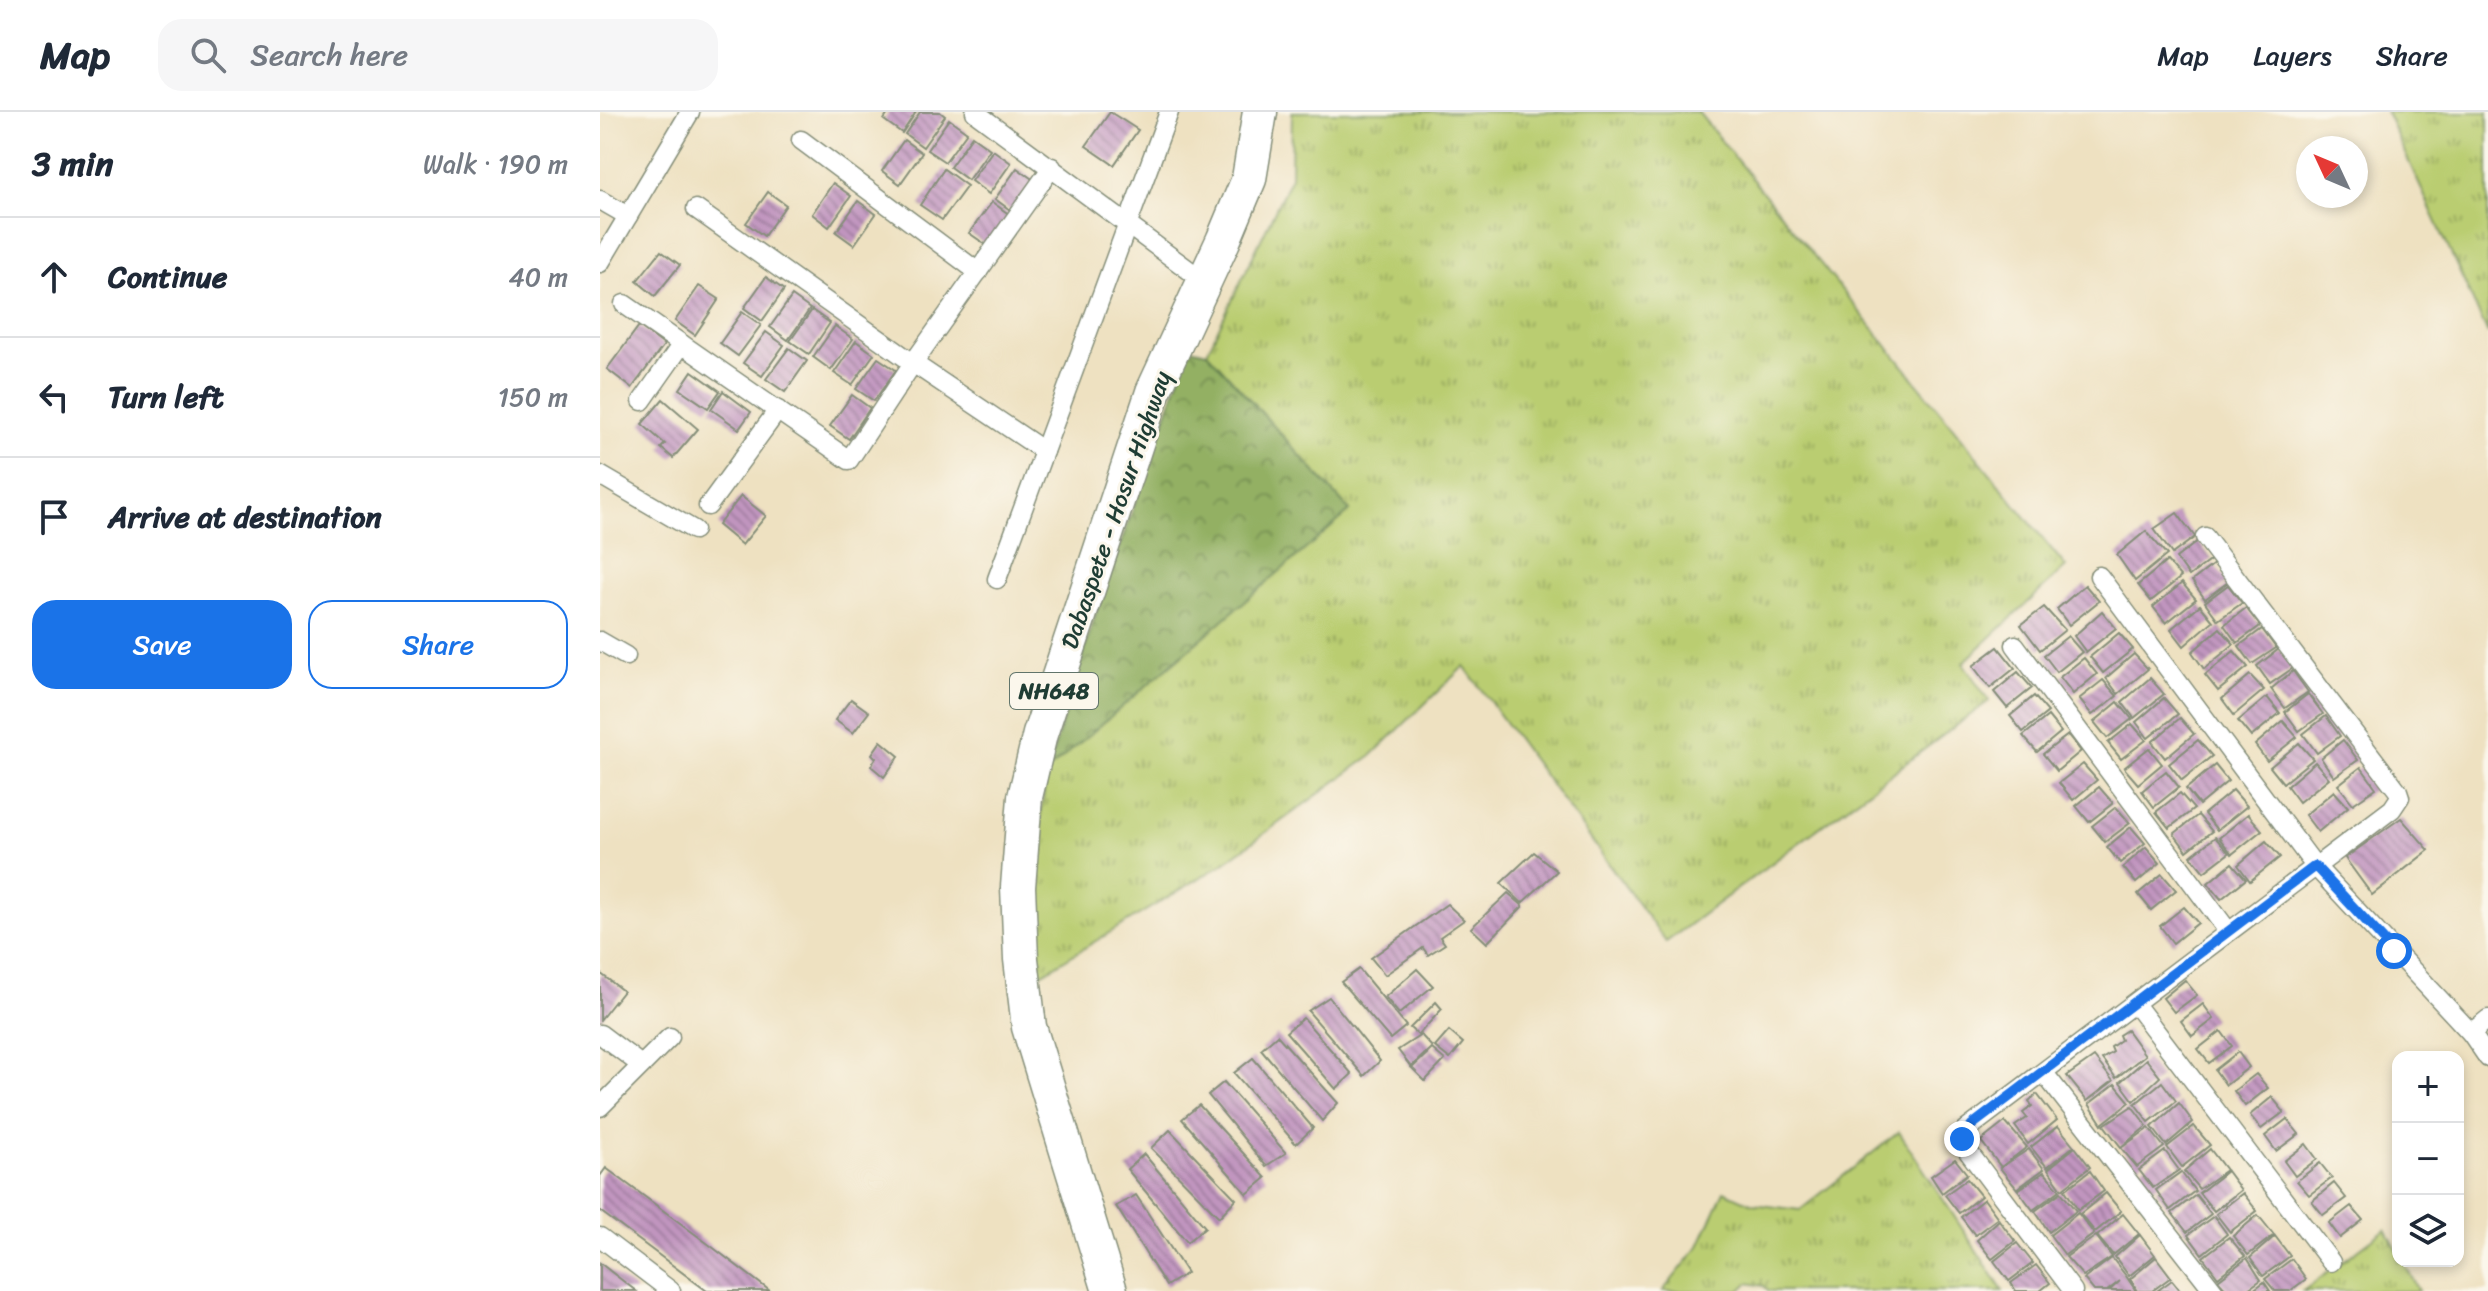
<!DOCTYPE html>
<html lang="en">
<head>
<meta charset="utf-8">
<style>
	body { margin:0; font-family:Sriracha,sans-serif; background:#f6f6f7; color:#1f2937 }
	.controls { position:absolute; right:24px; bottom:24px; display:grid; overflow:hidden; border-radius:16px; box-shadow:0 4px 12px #0003 }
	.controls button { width:72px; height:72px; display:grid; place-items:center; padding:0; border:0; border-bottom:2px solid #e0e1e3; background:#fff; color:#1f2937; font:40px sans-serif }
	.compass { position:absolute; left:1696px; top:24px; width:72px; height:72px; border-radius:50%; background:#fff; box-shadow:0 4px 12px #0003; rotate:314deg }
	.stop { position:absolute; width:24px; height:24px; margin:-18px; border:6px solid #1a73e8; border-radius:50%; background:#fff }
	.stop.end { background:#1a73e8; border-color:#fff; box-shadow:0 2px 8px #0008 }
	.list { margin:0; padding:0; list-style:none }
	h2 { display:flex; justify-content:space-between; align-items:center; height:104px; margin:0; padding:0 32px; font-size:34px }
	h2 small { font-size:26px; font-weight:400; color:#747a83 }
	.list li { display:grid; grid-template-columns:52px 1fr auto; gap:24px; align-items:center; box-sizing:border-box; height:120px; padding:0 32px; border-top:2px solid #e0e1e3 }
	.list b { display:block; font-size:30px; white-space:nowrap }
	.list em { font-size:26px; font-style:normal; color:#747a83 }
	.actions { display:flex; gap:16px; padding:24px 32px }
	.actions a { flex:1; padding:18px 0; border:2px solid #1a73e8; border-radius:24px; text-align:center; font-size:28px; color:#1a73e8 }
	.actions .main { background:#1a73e8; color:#fff }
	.icon { flex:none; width:44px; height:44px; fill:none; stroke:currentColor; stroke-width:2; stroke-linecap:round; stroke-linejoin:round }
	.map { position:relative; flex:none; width:1888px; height:1179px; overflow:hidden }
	header { display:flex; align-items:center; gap:48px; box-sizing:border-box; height:112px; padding:0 40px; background:#fff; border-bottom:2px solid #e0e1e3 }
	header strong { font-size:38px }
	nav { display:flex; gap:44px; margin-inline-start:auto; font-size:28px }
	.search { width:560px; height:72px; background:#f6f6f7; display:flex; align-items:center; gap:20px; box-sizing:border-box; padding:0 28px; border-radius:24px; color:#747a83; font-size:30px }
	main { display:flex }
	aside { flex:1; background:#fff }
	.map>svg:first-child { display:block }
	.grass { fill:url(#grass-tufts); stroke:#6c8552; stroke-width:2 }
	.forest { fill:url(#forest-crowns); stroke:#59764c; stroke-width:2 }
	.building { fill:url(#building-back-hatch) }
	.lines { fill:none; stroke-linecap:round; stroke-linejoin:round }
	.street-casing { stroke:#868f7a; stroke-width:21 }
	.highway-casing { stroke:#868f7a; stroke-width:37 }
	.street { stroke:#fff; stroke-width:18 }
	.highway { stroke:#fff; stroke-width:34 }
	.route { stroke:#1a73e8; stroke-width:10 }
	.labels { text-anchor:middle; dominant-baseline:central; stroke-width:6; stroke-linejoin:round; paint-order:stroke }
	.shield { fill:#fbf7ec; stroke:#61756b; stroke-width:2 }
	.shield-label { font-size:22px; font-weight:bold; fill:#1f3d34 }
	.street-label { font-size:24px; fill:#1f3d34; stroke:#fbf7ec }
</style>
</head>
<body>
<header>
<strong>Map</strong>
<div class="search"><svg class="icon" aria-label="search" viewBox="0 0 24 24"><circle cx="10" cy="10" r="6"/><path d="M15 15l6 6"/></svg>Search here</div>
<nav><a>Map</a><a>Layers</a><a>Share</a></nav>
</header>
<main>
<aside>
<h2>3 min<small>Walk · 190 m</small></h2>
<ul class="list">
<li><svg class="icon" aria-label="ahead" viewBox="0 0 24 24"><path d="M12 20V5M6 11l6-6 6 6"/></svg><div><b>Continue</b></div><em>40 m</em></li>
<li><svg class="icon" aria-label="left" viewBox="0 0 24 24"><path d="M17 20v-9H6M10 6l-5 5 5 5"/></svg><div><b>Turn left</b></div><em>150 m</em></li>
<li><svg class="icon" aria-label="arrive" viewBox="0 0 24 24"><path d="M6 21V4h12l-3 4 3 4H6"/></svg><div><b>Arrive at destination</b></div></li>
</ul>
<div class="actions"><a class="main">Save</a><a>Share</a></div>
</aside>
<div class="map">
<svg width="1888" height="1179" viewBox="0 0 1888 1179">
	<defs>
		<pattern id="grass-tufts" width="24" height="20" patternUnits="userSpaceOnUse" patternTransform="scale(2)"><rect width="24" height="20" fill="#bacd71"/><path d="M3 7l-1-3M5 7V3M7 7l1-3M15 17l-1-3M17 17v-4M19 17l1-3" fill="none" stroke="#97a85e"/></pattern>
		<pattern id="forest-crowns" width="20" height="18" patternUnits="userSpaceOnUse" patternTransform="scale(2)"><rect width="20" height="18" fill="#93b063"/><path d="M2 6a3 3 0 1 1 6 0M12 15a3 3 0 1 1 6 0" fill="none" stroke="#779052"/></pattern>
		<pattern id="building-back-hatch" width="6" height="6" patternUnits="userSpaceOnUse" patternTransform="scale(2)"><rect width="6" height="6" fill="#c195bf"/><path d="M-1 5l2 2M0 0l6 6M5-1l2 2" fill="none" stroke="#9c7b9c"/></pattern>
	</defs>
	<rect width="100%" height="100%" fill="#fbf7ec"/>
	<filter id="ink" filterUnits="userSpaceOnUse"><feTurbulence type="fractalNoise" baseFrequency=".0125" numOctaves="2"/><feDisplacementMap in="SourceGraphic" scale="16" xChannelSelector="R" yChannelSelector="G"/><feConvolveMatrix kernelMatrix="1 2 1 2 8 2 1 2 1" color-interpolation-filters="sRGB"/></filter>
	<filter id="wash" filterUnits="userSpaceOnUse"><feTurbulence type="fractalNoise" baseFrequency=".006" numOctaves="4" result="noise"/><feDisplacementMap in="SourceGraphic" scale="32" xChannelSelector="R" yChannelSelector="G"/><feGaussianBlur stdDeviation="1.8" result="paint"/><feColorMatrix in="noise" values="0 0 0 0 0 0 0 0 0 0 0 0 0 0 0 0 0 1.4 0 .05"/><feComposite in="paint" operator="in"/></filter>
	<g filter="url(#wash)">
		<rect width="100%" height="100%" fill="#eee1c1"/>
		<g class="grass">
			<path d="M692,0h406l368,455 -103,96 26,38 -323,241 -202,-276 -92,89 -151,110 -183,111 -4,-113 13,-92 303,-260 -143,-159 84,-175z"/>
			<path d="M1786,0h102v222z"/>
			<path d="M1299,1020l104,159h-234l-5,-5 -16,-3 -8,8h-77l36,-45 25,-55 29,13 47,6z"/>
			<path d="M1786,1117l12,23v9h5l16,30h-116z"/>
		</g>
		<path class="forest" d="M590,236l17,4 143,159 -303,260 48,-155z"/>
		<g id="blocks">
			<g class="building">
				<path d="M289,0h27l-14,21 -18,-13z"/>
				<path d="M320,0h20l5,4 -22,31 -18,-13z"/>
				<path d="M510,0l28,18 -24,35 -28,-19z"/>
				<path d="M349,7l18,13 -22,30 -18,-12z"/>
				<path d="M372,24l18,13 -22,31 -18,-13z"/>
				<path d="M304,28l18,13 -22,31 -18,-13z"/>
				<path d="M393,38l18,13 -22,31 -18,-13z"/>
				<path d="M417,56l18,13 -22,31 -18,-13z"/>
				<path d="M344,57l23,17 -25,34 -22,-15z"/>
				<path d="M233,71l18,13 -22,31 -17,-13z"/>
				<path d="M168,80l18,13 -22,31 -18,-13z"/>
				<path d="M258,89l18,13 -22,31 -18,-13z"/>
				<path d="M392,90l18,13 -22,31 -19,-13z"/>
				<path d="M61,139l19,14 -25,31 -18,-15z"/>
				<path d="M166,165l18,13 -22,31 -18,-13z"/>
				<path d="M99,174l20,13 -24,36 -20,-14z"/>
				<path d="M192,184l18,13 -22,31 -18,-13z"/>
				<path d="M212,198l18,13 -21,31 -19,-13z"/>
				<path d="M142,200l19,13 -23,31 -18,-13z"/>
				<path d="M39,214l25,19 -32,43 -25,-19z"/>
				<path d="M235,214l18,13 -22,31 -18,-13z"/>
				<path d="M166,220l18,13 -22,31 -19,-13z"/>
				<path d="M256,229l18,13 -22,31 -18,-12z"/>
				<path d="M189,236l18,13 -22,31 -19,-13z"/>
				<path d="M278,246l18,12 -22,31 -18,-12z"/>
				<path d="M92,259l28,20 -12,17 -28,-19z"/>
				<path d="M123,279l28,21 -12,17 -28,-20z"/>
				<path d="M252,283l18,13 -21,31 -19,-13z"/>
				<path d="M63,287l35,30 -25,29 -12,-10 4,-4 -23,-20z"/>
				<path d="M141,384l25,20 -24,29 -24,-20z"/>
				<path d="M1577,401l18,24 -23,17 -18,-25z"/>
				<path d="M1546,419l21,24 -32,26 -18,-26z"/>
				<path d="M1598,429l14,18 -23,17 -13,-18z"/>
				<path d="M1567,449l14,16 -30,24 -13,-16z"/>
				<path d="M1614,452l14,18 -23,17 -13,-18z"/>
				<path d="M1582,471l14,16 -30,24 -13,-16z"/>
				<path d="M1485,473l14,16 -30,24 -12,-16z"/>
				<path d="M1628,473l14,18 -24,17 -13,-18z"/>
				<path d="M1600,493l13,16 -29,25 -13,-17z"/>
				<path d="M1444,495l21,23 -25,20 -19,-25z"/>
				<path d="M1646,496l14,18 -23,17 -13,-18z"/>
				<path d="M1502,499l14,17 -30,24 -12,-16z"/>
				<path d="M1620,516l14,16 -30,25 -12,-17z"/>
				<path d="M1662,517l14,19 -24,16 -13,-18z"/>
				<path d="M1519,521l14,16 -30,24 -13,-16z"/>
				<path d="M1468,524l14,16 -25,20 -13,-17z"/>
				<path d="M1398,535l17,21 -25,20 -17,-22z"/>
				<path d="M1679,537l14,19 -23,16 -13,-18z"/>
				<path d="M1634,539l14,16 -30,24 -13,-16z"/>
				<path d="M1534,542l14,15 -30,25 -12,-16z"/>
				<path d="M1484,546l13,16 -24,20 -13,-17z"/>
				<path d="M1693,559l15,21 -23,16 -14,-19z"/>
				<path d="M1418,560l14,16 -25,20 -13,-16z"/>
				<path d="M1650,563l14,15 -30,25 -12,-16z"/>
				<path d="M1550,566l14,16 -30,24 -12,-16z"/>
				<path d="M1503,568l14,16 -25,19 -13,-16z"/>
				<path d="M1708,582l15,20 -24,17 -14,-19z"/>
				<path d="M1434,584l14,16 -25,20 -13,-16z"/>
				<path d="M1667,585l13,16 -29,24 -13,-16z"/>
				<path d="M1564,586l14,16 -30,24 -12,-16z"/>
				<path d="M251,587l18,13 -16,21 -18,-13z"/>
				<path d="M1518,590l14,17 -25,19 -13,-16z"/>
				<path d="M1448,604l13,16 -24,20 -14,-16z"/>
				<path d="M1726,604l14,20 -23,17 -14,-19z"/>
				<path d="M1580,606l14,16 -29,24 -13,-16z"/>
				<path d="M1683,609l14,16 -30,24 -12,-16z"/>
				<path d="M1532,612l14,16 -25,19 -13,-16z"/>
				<path d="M1468,623l13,16 -24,20 -14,-17z"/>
				<path d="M1598,628l14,16 -30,24 -13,-16z"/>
				<path d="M1743,628l15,20 -24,17 -13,-19z"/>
				<path d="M281,629l18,15 -15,21 -13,-11 5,-8 -4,-4z"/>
				<path d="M1699,631l14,16 -30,24 -13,-16z"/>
				<path d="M1549,636l13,16 -24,20 -14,-16z"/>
				<path d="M1715,650l14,16 -30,24 -12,-16z"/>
				<path d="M1483,652l14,16 -24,20 -14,-17z"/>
				<path d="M1615,653l13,16 -29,24 -13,-16z"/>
				<path d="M1761,655l15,21 -23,16 -15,-19z"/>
				<path d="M1566,659l13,16 -25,20 -12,-16z"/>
				<path d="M1499,675l14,16 -24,19 -13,-16z"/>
				<path d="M1633,678l14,16 -30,24 -13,-16z"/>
				<path d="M1734,679l14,16 -30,25 -13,-17z"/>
				<path d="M1580,681l14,16 -25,19 -13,-16z"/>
				<path d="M1516,695l14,16 -25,19 -13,-16z"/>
				<path d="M1648,702l14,16 -30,24 -13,-16z"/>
				<path d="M1598,703l14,16 -25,20 -13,-17z"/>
				<path d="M1801,706l28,32 -57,45 -27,-37z"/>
				<path d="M1531,715l14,16 -25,20 -13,-16z"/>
				<path d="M1615,725l14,16 -25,19 -13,-16z"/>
				<path d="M1666,729l14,16 -30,24 -12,-16z"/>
				<path d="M1546,735l14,16 -24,20 -13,-16z"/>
				<path d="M934,740l23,19 -35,32 -21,-20z"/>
				<path d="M1632,751l14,16 -25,20 -13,-16z"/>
				<path d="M1562,762l14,16 -25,20 -13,-16z"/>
				<path d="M908,781l15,13 -36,37 -16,-15z"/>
				<path d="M847,792l17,16 -24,17 5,7 -17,11 -5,-7 -38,27 -14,-17z"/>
				<path d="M1584,795l14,16 -25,20 -13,-17z"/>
				<path d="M759,857l47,57 -16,13 -49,-57z"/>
				<path d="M817,857l16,17 -34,28 -14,-17z"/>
				<path d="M0,861l23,18 -23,29z"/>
				<path d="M1585,868l12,15 -23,17 -11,-14z"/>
				<path d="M729,885l51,64 -16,15 -56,-65z"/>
				<path d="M836,890l6,7 -24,26 -8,-7z"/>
				<path d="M1603,892l11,15 -22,17 -11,-15z"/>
				<path d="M703,906l49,56 -16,15 -50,-57z"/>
				<path d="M1527,918l18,25 -29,23 -14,-19 11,-7 -2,-5 10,-7 -2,-5z"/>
				<path d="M849,919l14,12 -13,16 -15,-12z"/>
				<path d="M1621,919l11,15 -23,17 -11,-14z"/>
				<path d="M677,923l61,68 -16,18 -61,-72z"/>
				<path d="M821,923l11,12 -21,20 -13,-17z"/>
				<path d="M832,937l13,11 -20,21 -13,-13z"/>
				<path d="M1638,940l11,15 -23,18 -11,-15z"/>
				<path d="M1494,945l19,24 -26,20 -20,-25z"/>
				<path d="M653,946l60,70 -17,16 -62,-71z"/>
				<path d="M1546,947l14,18 -26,24 -14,-19z"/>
				<path d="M1656,962l12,14 -23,18 -11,-15z"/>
				<path d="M624,970l62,71 -20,13 -58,-71z"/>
				<path d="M1562,970l14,19 -27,21 -14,-18z"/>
				<path d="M1515,972l15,18 -28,22 -13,-20z"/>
				<path d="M1437,982l20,26 -29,24 -13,-18 12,-8 -4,-5 9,-7 -3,-5z"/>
				<path d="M1672,985l12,15 -23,17 -11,-14z"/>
				<path d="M1579,991l14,19 -27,23 -14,-18z"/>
				<path d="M599,993l67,73 -19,16 -65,-75z"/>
				<path d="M1532,994l15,20 -26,21 -17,-22z"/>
				<path d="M1687,1007l12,15 -23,17 -11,-15z"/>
				<path d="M1405,1010l22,25 -26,20 -20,-26z"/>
				<path d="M1458,1014l16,20 -27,21 -16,-20z"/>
				<path d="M1594,1014l16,19 -28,22 -15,-20z"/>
				<path d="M1549,1016l15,19 -27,20 -16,-19z"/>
				<path d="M570,1018l66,69 -17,18 -68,-69z"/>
				<path d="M1706,1032l11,15 -22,17 -11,-15z"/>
				<path d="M1475,1035l15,20 -28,22 -14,-20z"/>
				<path d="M1429,1037l15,20 -27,20 -17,-21z"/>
				<path d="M1610,1037l16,21 -27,19 -15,-18z"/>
				<path d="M1565,1039l14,19 -26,18 -14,-18z"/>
				<path d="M544,1042l61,73 -18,15 -60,-73z"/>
				<path d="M1355,1047l12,15 -25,19 -11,-17z"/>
				<path d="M1720,1051l12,15 -23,17 -12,-14z"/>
				<path d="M6,1056l101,75 63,48h-63l-99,-74 -8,-6v-35z"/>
				<path d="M1490,1059l14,20 -26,19 -13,-20z"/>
				<path d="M1627,1059l14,19 -27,21 -15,-18z"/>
				<path d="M1444,1060l16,18 -27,20 -15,-20z"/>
				<path d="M1581,1060l14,19 -25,19 -14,-20z"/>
				<path d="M1367,1067l14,17 -22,17 -14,-18z"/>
				<path d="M1734,1071l12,15 -23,17 -11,-14z"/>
				<path d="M1461,1080l15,19 -27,21 -14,-21z"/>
				<path d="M1506,1081l15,18 -26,21 -15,-18z"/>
				<path d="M1643,1081l14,18 -27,21 -14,-18z"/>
				<path d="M536,1083l51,78 -21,13 -50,-80z"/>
				<path d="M1596,1083l15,19 -24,18 -15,-19z"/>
				<path d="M1384,1087l14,19 -23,17 -14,-18z"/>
				<path d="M1751,1094l12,14 -23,18 -11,-15z"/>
				<path d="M1478,1101l16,21 -29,21 -15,-20z"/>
				<path d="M1523,1102l16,20 -26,21 -16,-19z"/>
				<path d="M1658,1103l16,20 -26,20 -15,-19z"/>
				<path d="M1614,1104l13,18 -25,20 -14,-19z"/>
				<path d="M1399,1108l16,21 -23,18 -15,-19z"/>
				<path d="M1540,1123l15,20 -26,21 -14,-19z"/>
				<path d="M1496,1124l16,21 -29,19 -17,-19z"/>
				<path d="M1675,1124l15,20 -27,20 -13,-18z"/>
				<path d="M1629,1125l16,19 -27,21 -15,-20z"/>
				<path d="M1417,1131l16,20 -24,18 -15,-20z"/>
				<path d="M1556,1145l15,20 -19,14h-14l-8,-12z"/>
				<path d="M1512,1146l14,18 10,15h-27l11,-10 -13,10h-13l-10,-12z"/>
				<path d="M1647,1146l14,22 -16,11h-17l-10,-11z"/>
				<path d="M1692,1147l14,20 -16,12h-15l-10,-12z"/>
				<path d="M0,1151l10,8 26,20h-36z"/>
				<path d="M1436,1153l14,18 -10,8h-24l-5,-8z"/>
				<path d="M1572,1168l9,11h-24z"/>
				<path d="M1664,1170l6,9h-18z"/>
			</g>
		</g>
	</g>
	<g filter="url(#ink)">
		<use href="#blocks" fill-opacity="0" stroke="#868f7a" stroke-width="2"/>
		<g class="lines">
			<defs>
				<g id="street">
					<path d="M375,0l230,170"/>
					<path d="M201,28l177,132"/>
					<path d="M0,88l28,16"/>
					<path d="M96,97l217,154 131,88"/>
					<path d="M0,151l90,-151"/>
					<path d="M24,192l225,156 64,-97 139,-196"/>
					<path d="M42,289l40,-57"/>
					<path d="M0,363l94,55"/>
					<path d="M108,394l70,-96"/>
					<path d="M1499,464l216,290 156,167 17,25"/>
					<path d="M397,467l172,-467"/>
					<path d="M0,529l26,15"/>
					<path d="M1415,533l213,286"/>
					<path d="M1535,892l196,258"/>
					<path d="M1871,921l17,-14"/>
					<path d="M0,922l41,31"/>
					<path d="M1444,961l170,218"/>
					<path d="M0,995l70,-70"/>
					<path d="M0,1125l71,54"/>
					<path d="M1473,1179l-109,-145 -2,-7 4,-9 426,-321 8,-12 -2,-6 -193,-254"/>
				</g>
				<path id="highway" d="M510,1179l-81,-264 -8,-68 -3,-72 7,-90 15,-63 113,-342 70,-151 26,-62 11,-67"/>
			</defs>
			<use href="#street" class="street-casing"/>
			<use href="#highway" class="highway-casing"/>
			<use href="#street" class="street"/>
			<use href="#highway" class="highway"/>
		</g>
	</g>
	<g class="lines" filter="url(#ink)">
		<path class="route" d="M1362,1027l10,-14 343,-259 79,85"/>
	</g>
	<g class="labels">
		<rect class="shield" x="410" y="561" width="88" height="36" rx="6"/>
		<g class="shield-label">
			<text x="454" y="579">NH648</text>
		</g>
		<g class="street-label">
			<text transform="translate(516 398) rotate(-71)">Dabaspete - Hosur Highway</text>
		</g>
	</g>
</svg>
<div class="controls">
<button>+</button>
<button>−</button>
<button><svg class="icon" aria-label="layers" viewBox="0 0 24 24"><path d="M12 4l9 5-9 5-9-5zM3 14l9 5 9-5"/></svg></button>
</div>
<svg class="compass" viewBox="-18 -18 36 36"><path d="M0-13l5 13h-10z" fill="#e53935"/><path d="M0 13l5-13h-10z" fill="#747a83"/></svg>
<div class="stop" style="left:1794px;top:839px"></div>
<div class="stop end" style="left:1362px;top:1027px"></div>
</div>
</main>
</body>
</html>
